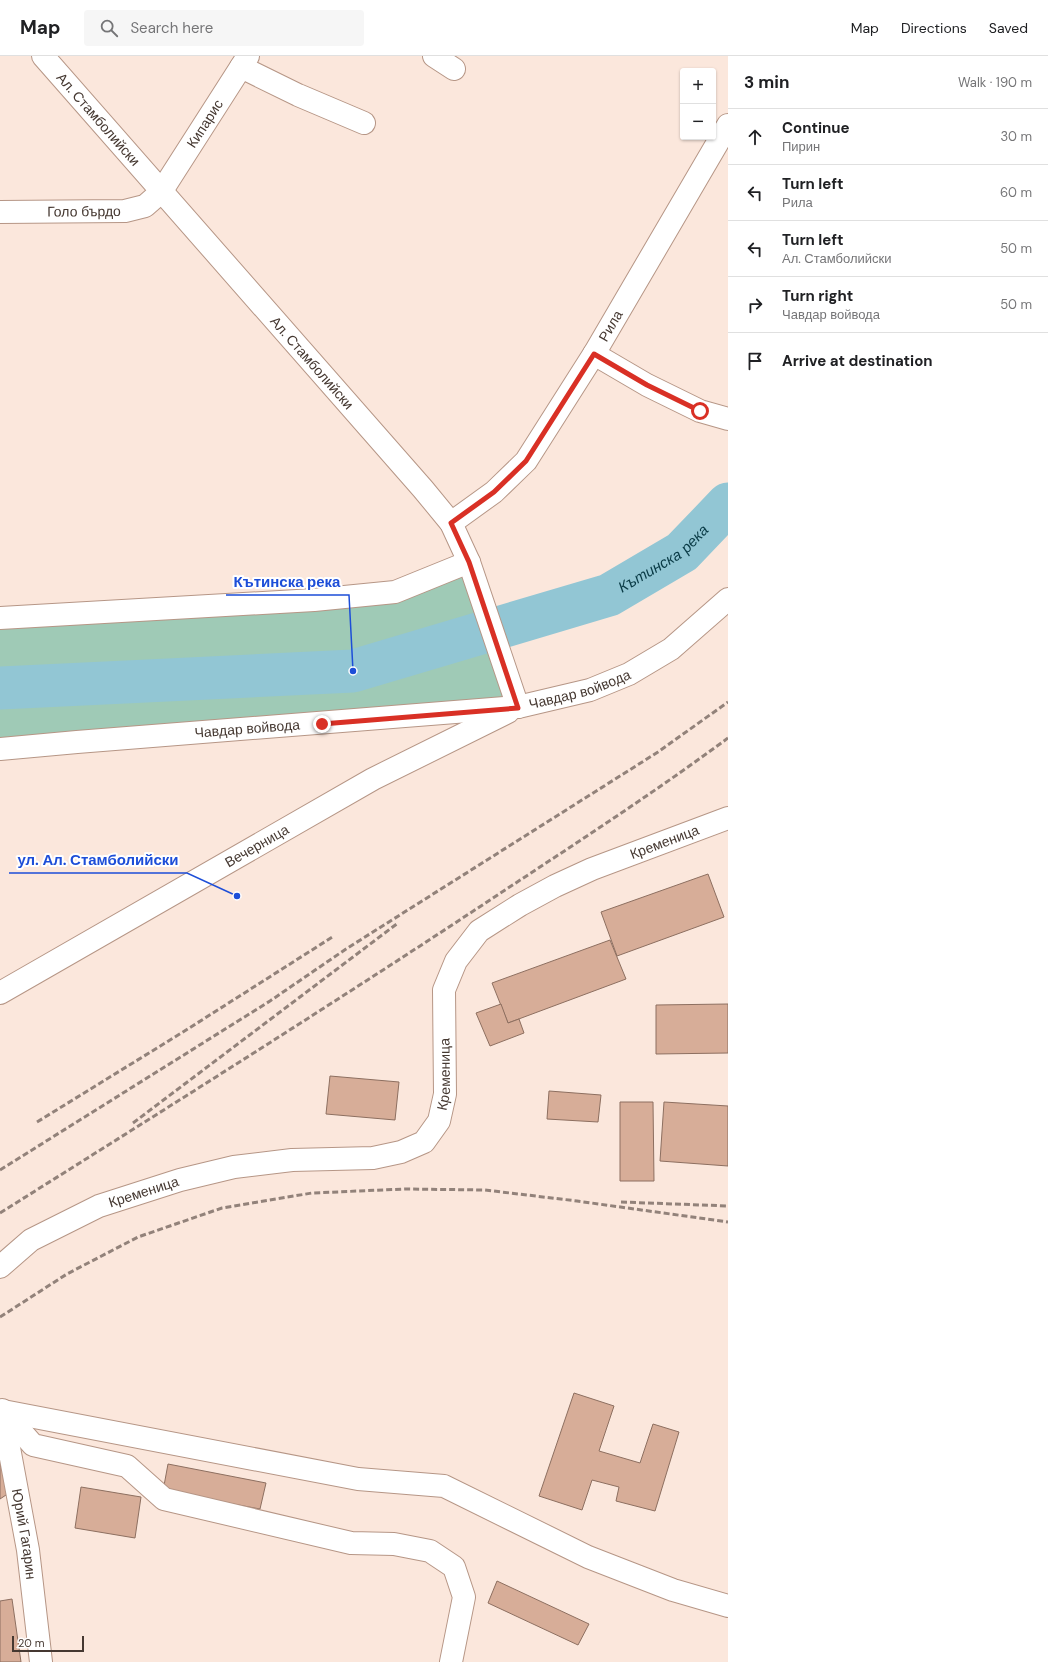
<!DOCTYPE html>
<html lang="en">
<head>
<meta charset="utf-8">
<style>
	body { margin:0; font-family:"DM Sans",sans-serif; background:#f6f6f6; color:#202124 }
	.controls { position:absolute; right:12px; top:12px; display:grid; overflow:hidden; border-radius:4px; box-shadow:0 1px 3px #0004 }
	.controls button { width:36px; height:36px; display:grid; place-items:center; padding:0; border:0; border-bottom:1px solid #e0e0e0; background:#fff; color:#202124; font:20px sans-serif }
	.scale { position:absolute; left:12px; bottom:10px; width:72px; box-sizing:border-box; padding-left:4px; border:2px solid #453831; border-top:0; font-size:11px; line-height:14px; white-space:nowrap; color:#453831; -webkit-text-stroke:3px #fff; paint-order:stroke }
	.stop { position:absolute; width:12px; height:12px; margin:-9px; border:3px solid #d93025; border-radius:50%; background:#fff }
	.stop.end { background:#d93025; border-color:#fff; box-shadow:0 1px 4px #0008 }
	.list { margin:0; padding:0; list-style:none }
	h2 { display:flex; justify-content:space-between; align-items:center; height:52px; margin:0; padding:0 16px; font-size:17px }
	h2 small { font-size:13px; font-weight:400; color:#757577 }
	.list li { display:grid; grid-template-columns:26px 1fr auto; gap:12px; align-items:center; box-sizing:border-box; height:56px; padding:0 16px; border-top:1px solid #e0e0e0 }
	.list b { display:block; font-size:15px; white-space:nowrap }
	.list p { margin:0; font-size:13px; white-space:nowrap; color:#757577 }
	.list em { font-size:13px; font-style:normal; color:#757577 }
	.icon { flex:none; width:22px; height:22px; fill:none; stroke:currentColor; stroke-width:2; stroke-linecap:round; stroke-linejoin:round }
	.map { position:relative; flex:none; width:728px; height:1606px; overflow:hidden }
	header { display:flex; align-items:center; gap:24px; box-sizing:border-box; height:56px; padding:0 20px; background:#fff; border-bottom:1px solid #e0e0e0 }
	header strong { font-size:19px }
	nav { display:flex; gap:22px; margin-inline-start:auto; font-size:14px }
	.search { width:280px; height:36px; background:#f6f6f6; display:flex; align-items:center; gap:10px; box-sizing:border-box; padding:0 14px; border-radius:4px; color:#757577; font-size:15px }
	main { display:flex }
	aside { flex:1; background:#fff }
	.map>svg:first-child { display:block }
	.green { fill:#9fcab6 }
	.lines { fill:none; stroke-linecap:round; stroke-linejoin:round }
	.river { stroke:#92c6d4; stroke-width:43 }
	.building { fill:#d7ad98; stroke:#8d6f60 }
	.minor-casing { stroke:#b69686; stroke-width:24 }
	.minor { stroke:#fff; stroke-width:22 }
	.rail { stroke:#92827a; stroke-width:3; stroke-dasharray:6 3; stroke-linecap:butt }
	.route { stroke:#d93025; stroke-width:5 }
	.labels { text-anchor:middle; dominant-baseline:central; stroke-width:4; stroke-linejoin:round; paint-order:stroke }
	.street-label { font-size:14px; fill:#453831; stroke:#fff }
	.water-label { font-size:15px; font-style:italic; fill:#093a45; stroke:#fff }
	.leader { fill:none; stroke:#1d4ed8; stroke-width:1.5 }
	.callout-dot { fill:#1d4ed8; stroke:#fff; stroke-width:1.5 }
	.callout-label { font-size:15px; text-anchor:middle; font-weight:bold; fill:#1d4ed8; stroke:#fff; stroke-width:4; stroke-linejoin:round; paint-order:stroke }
</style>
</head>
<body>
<header>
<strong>Map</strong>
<div class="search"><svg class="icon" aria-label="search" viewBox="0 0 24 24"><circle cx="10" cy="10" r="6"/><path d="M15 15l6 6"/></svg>Search here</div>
<nav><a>Map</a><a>Directions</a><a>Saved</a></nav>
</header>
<main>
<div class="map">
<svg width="728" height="1606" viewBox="0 0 728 1606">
	<rect width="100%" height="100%" fill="#fbe7dc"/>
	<path class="green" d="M469,506l49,145 -518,42v-131l395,-26z"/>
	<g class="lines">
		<path class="river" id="s1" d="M0,632l353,-17 256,-76 73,-43 46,-48"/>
	</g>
	<g class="building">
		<path d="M708,818l16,43 -107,39 -16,-44z"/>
		<path d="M610,884l16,39 -118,44 -16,-40z"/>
		<path d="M501,948l7,19 11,-4 5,14 -34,13 -14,-33z"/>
		<path d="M728,948v49l-72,1v-49z"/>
		<path d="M330,1020l69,6 -4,38 -69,-6z"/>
		<path d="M549,1035l52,4 -3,27 -51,-3z"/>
		<path d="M620,1046h33l1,79h-34z"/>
		<path d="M664,1046l64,4v60l-68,-5z"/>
		<path d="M574,1337l40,13 -15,45 41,12 13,-39 26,8 -24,79 -39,-10 3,-14 -27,-7 -10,30 -43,-14z"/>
		<path d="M168,1408l98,19 -6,26 -97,-18z"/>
		<path d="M0,1409l15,24 -15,10z"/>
		<path d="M81,1431l60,10 -6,41 -60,-10z"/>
		<path d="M497,1525l92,43 -11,21 -90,-42z"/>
		<path d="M12,1543l9,63h-21v-61z"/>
	</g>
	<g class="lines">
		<defs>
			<g id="minor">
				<path id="s2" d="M43,0l380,433 28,34 18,39 49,145"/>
				<path d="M434,0l20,13"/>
				<path d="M241,11l57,28 66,28"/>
				<path id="s3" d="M0,156l125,-1 20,-5 16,-14 87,-136"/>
				<path d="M594,298l53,31 53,26 28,8"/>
				<path id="s4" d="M451,467l43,-31 32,-31 68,-107 134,-229"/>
				<path d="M0,562l314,-18 81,-8 74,-30"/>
				<path id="s5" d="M0,693l77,-7 441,-35 72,-17 39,-16 42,-25 57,-50"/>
				<path id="s6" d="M0,937l373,-214 135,-67"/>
				<path id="s7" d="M0,1211l31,-27 68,-34 81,-26 54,-13 58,-7 81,-2 28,-6 23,-10 15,-21 6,-27 -1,-104 12,-29 23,-30 41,-26 35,-19 37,-17 136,-51"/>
				<path id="s8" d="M2,1354l26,140 13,112"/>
				<path d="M3,1355l355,68 86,7 144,71 85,33 55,16"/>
				<path d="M3,1355l30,34 94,21 37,33 187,44 43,1 36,7 24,16 10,30 -13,65"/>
			</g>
		</defs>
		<use href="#minor" class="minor-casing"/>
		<use href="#minor" class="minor"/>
		<g class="rail">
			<path d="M37,1066l146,-90 151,-96"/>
			<path d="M133,1067l265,-200"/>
			<path d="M0,1114l270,-169 76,-52 312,-197 70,-50"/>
			<path d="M621,1146l107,4"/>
			<path d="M0,1157c164,-103 328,-206 490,-313 80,-53 161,-105 238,-162"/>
			<path d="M0,1261l67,-43 71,-37 84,-29 90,-15 94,-4 79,1 92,11 151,21"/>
		</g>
	</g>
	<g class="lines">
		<path class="route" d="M322,668l196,-16 -49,-146 -18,-39 43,-31 32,-31 68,-107 53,31 53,26"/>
	</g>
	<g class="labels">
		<g class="street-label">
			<text stroke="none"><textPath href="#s2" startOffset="84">Ал. Стамболийски</textPath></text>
			<text stroke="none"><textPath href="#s3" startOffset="248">Кипарис</textPath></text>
			<text stroke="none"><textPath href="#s3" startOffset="84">Голо бърдо</textPath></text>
			<text stroke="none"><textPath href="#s4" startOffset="257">Рила</textPath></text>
			<text stroke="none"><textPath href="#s2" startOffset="408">Ал. Стамболийски</textPath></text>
			<text stroke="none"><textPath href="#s5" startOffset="584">Чавдар войвода</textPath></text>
			<text stroke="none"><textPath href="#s5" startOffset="248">Чавдар войвода</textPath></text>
			<text stroke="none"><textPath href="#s7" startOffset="884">Кременица</textPath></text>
			<text stroke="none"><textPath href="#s6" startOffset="296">Вечерница</textPath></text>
			<text stroke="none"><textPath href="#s7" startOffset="524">Кременица</textPath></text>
			<text stroke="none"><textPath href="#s7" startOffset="164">Кременица</textPath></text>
			<text stroke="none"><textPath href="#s8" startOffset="126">Юрий Гагарин</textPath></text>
		</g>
		<g class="water-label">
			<text stroke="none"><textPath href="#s1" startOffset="686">Кътинска река</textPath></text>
		</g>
	</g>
	<path class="leader" d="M353 615L349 539H226M237 840L187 817H9"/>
	<g class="callout-dot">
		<circle cx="353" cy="615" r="4"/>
		<circle cx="237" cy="840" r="4"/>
	</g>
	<g class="callout-label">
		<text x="287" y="531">Кътинска река</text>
		<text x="98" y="809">ул. Ал. Стамболийски</text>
	</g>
</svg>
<div class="controls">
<button>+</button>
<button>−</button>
</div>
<div class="scale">20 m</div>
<div class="stop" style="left:700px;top:355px"></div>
<div class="stop end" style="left:322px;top:668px"></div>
</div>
<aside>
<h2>3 min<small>Walk · 190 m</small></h2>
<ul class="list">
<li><svg class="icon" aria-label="ahead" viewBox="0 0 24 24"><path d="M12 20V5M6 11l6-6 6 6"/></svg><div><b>Continue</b><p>Пирин</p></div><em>30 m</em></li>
<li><svg class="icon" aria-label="left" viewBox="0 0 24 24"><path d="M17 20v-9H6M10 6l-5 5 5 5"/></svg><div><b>Turn left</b><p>Рила</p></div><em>60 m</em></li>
<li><svg class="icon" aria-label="left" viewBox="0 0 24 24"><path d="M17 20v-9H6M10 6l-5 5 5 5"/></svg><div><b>Turn left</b><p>Ал. Стамболийски</p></div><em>50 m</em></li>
<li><svg class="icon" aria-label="right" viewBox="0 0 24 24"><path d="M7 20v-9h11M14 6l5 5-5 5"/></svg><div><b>Turn right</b><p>Чавдар войвода</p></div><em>50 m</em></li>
<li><svg class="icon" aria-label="arrive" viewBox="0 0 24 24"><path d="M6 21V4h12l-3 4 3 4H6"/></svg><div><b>Arrive at destination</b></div></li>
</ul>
</aside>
</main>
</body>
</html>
